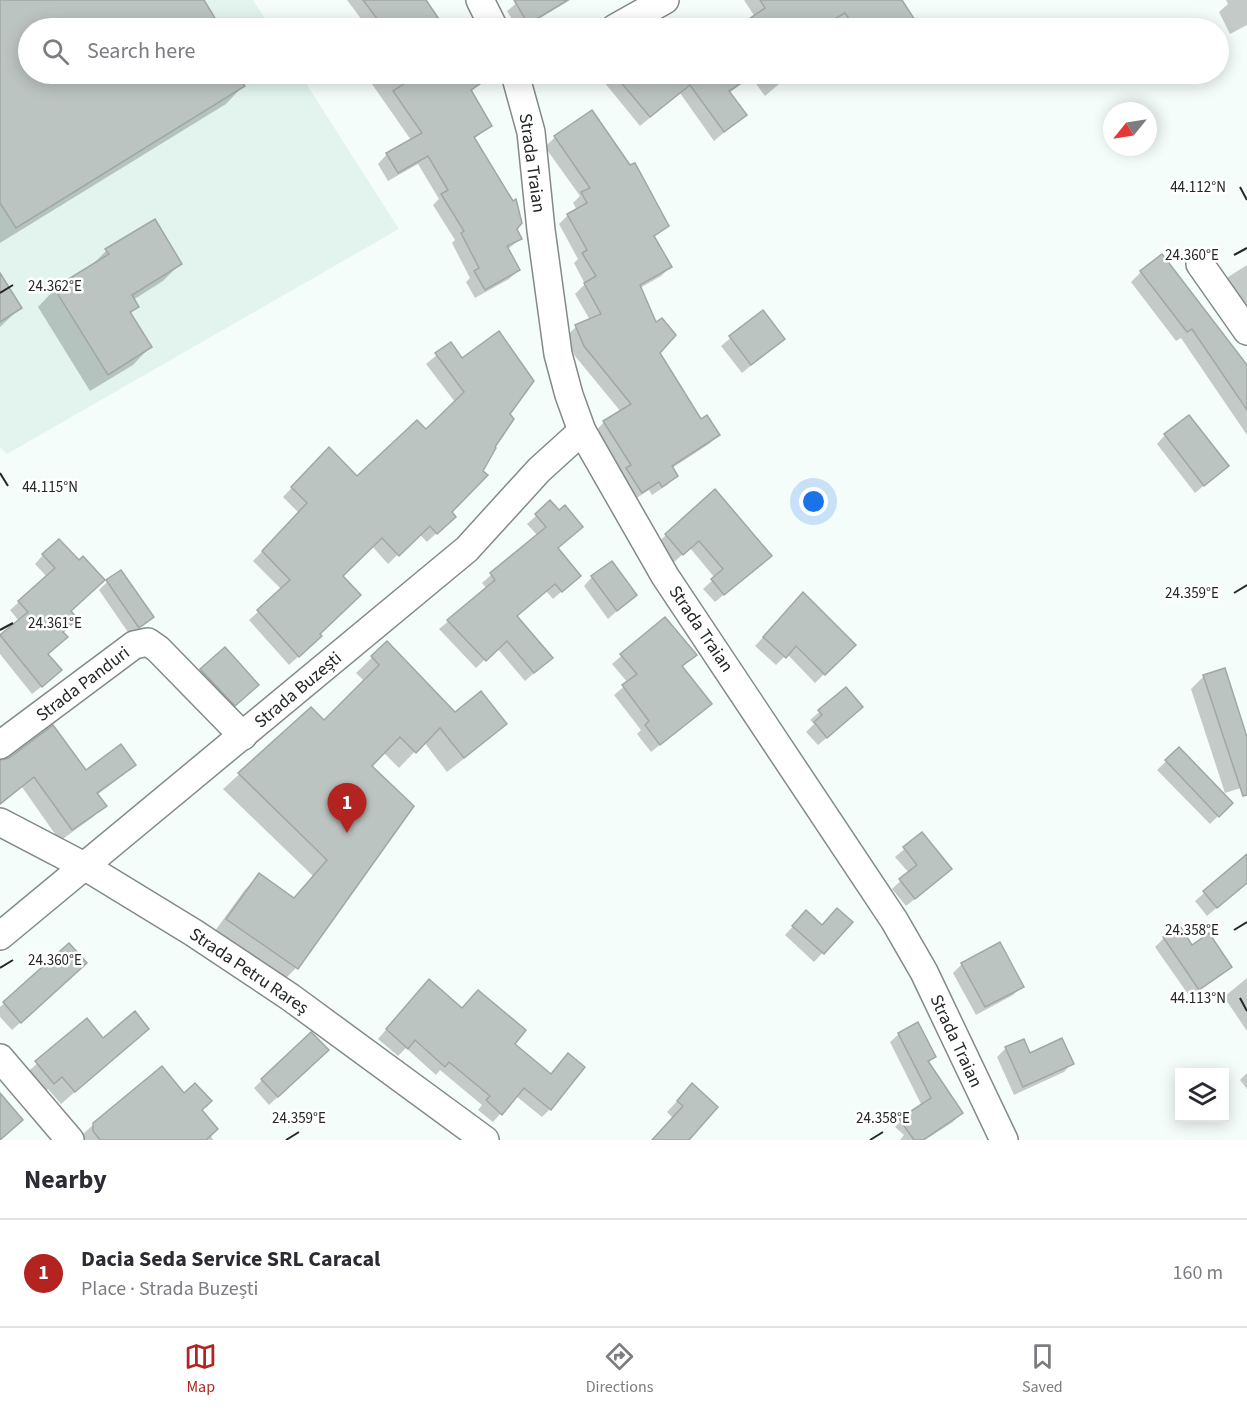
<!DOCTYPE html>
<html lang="en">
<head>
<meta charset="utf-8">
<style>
	body { margin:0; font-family:"Source Sans 3",sans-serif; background:#f7f7f7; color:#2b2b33 }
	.controls { position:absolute; right:18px; bottom:18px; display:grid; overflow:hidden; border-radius:0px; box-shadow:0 3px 15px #0003 }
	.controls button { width:54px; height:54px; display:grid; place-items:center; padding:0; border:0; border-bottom:2px solid #e1e1e2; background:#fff; color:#2b2b33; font:30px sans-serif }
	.compass { position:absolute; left:1103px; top:102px; width:54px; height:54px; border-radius:50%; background:#fff; box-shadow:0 3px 15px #0003; rotate:240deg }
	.you { position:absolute; left:814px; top:502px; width:21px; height:21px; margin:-15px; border:4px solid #fff; border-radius:50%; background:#1a73e8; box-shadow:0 0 0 9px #1a73e833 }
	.badge { display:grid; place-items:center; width:39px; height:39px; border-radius:50%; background:#b32421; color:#fff; font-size:20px; font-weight:700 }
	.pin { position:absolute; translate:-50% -50px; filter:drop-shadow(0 2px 3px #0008) }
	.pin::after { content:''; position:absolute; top:32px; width:21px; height:18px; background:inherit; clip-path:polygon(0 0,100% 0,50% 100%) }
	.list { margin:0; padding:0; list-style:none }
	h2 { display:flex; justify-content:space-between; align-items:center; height:78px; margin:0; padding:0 24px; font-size:26px }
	h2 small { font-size:20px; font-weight:400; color:#7c7c81 }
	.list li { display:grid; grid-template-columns:39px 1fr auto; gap:18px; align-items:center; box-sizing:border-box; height:108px; padding:0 24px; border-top:2px solid #e1e1e2 }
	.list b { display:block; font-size:22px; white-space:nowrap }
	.list p { margin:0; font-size:20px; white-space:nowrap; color:#7c7c81 }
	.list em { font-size:20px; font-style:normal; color:#7c7c81 }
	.icon { flex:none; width:33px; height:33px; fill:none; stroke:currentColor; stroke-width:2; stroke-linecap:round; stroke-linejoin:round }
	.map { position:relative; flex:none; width:1247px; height:1140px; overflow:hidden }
	.search { position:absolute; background:#fff; box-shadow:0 3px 15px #0003; left:18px; right:18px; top:18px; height:66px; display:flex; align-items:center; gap:15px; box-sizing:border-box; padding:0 21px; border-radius:33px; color:#7c7c81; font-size:22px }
	.sheet { height:186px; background:#fff }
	nav { display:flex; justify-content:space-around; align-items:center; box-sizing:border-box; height:84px; border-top:2px solid #e1e1e2; background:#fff; font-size:16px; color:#7c7c81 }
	nav a { display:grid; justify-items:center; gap:3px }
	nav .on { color:#b32421 }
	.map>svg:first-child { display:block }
	.built { fill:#e3f4ef }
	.shadow { fill:#0003 }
	.building { fill:#bcc4c1; stroke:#a0a8a6; stroke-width:1.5 }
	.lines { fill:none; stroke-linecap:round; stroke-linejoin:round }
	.minor-casing { stroke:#838a88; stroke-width:30 }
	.minor { stroke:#fff; stroke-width:27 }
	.ticks { fill:none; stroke:#242726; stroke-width:2 }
	.labels { text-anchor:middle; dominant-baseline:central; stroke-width:5; stroke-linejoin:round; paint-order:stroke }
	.street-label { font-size:18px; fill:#242726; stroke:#fff }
	.ticks-label { font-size:15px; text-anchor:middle; fill:#242726; stroke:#fff; stroke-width:5; stroke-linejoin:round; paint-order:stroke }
</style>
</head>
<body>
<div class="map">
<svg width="1247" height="1140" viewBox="0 0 1247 1140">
	<rect width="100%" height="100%" fill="#f5fdfb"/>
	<path class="built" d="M0,0h253l18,28h-243v46h272l99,155 -392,225 -7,-7z"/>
	<g class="shadow">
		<path d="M0,0h202l17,28h-191v46h207l8,12 -17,18 -226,139z"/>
		<path d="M347,0h78l18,28h-75z"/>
		<path d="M520,0h50l-46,28h-7l-10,-17z"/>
		<path d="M744,0h156l19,28h-80l-4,-7 -12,7h-84l16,-11z"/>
		<path d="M1226,0h21v25l-17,9 -11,-22 9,-8z"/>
		<path d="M715,19l7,9h-21z"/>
		<path d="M354,74h11l-8,4z"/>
		<path d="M365,74h111l6,7 -11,11 19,34 -16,13 46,100 -13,11 12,20 -10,9 -34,19 -9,-16 4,-4 -18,-35 3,-3 -22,-35 6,-6 -21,-35 -30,17 -10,-17 9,-10 24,-14z"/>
		<path d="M612,74h179l-26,22 -14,-19 -22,16 16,22 -31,26 -34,-48 -40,33 -36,-44z"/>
		<path d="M591,112l77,114 -15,12 17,29 -9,9 -21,12 18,65 43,68 17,14 -9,9 -37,24 4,8 -9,9 -15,10 -3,-5 -17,11 -37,-69 9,-10 17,-10 -46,-56 -9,-20 10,-9 14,-7 -15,-26 10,-10 -11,-21 4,-4 -19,-35 9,-9 9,-5 -4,-7 7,-7 -35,-49 10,-10z"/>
		<path d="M154,221l26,43 -17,17 -30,19 4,7 -7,7 20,33 -17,18 -43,26 -52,-84 17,-18 34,-21 17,-17z"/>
		<path d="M1247,265v63l-29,-41 10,-10z"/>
		<path d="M1141,272l106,96v67l-66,-97 -5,3 -45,-59z"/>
		<path d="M0,276l20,32 -20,19z"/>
		<path d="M762,312l21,27 -41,34 -21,-27z"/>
		<path d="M450,344l58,70 -58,98 -6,14 -17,16 -8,-8 -31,30 -16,-18 -31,30 -23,58 -7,11 -22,20 -40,-45 33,-30 -29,-29 46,-48 -16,-16 21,-22 -1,-1 26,-25 28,29 69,-47 29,-29 -29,-38z"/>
		<path d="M1165,435l62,31 -32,27 -38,-49z"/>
		<path d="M715,492l55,64 -55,46 -12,-13 12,-11 -25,-30 -16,14 -17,-19z"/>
		<path d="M550,503l6,46 14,35 -17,15 -7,-8 -30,25 26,50 -17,15 -28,-33 -21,20 -37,-39 48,-40 -5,-6 9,-8 47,-39 -11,-12z"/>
		<path d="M43,555l51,34 -24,22 -8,21 -15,22 4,25 -19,15 -32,-40v-17l19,-16 -9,-11 37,-33 -12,-13z"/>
		<path d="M592,577l34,26 -18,16 -24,-33z"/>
		<path d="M107,582l45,35 -22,18 -31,-45z"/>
		<path d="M794,603l60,42 -39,38 -28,-29 -11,11 -21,-19z"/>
		<path d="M664,619l31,36 -14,13 29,36 -59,48 -14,-18 4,-4 -27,-35 14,-12 -16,-19z"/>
		<path d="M387,643l68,71 50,10 -16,15 -42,33 -23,-30 -25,26 -16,-16 -13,14 -74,202 -15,15 -69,-48 32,-44 15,-16 34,24 20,-23 -90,-87 88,-80 13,13 40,-41 -8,-8z"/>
		<path d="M225,649l23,45 -22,19 -34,-34z"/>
		<path d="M1204,676l43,63v45l-3,3 -19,6 -34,-104z"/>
		<path d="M846,689l7,27 -35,29 -12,-13 8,-8 -4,-4z"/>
		<path d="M1179,749l52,54 -21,21 -53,-54z"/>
		<path d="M10,759l75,13 49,-7 -12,11 -25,19 8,11 -12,11 -33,24 -38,-54 -22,18v-43z"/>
		<path d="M922,834l20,43 -36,29 -14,-17 17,-16 -14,-16z"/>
		<path d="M1243,859l4,5v18l-40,34 -12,-15z"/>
		<path d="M798,921l24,6 29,-5 -37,40 -29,-27z"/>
		<path d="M1164,938l28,9 38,20 -9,8 -31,22 -35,-50z"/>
		<path d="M69,945l8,27 -65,58 -12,-13v-10z"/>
		<path d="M962,964l60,22 -9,9 -37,20 -23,-42z"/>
		<path d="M1247,978v53l-23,-34z"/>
		<path d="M420,990l41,20 52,34 37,31 18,-20 -18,54 -8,8 -26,-21 -23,26 -15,-12 4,-5 -42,-35 -4,5 -30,-27 -8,8 -20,-17z"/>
		<path d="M87,1020l16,20 44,-11 -86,75 -13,-15 -8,7 -17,-20z"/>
		<path d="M899,1034l36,23 -7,6 33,50 -8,9 -28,18h-25l4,-5 -9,-8 9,-9 18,-12 -32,-64z"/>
		<path d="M1023,1041l6,14 43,8 -8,9 -50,23 -17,-38 9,-9z"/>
		<path d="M319,1059l-50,46 -15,-17 8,-8z"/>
		<path d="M1247,1073v16l-7,-9z"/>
		<path d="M692,1085l-5,55h-34l20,-22 -6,-6z"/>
		<path d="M200,1111l13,29h-130v-6l11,-10z"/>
	</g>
	<g class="building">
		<path d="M0,0h204l17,28h-193v46h209l8,12 -229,142 -16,-25z"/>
		<path d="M363,0h63l15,22 -11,6h-46z"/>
		<path d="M514,0h54l-40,24z"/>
		<path d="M760,0h142l18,28h-65l-10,-15 -26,15h-83l29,-20z"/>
		<path d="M399,74h96l-24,16 21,36 -18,11 39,64 3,-2 6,24 -5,6 5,10 -15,7 13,24 -35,20 -11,-19 5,-3 -18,-35 3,-2 -23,-37 7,-4 -20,-34 -30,17 -12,-20 36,-20 -29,-42 12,-8z"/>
		<path d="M614,74h141l-26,17 18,24 -23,17 -34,-47 -40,32z"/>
		<path d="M592,110l38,55 5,-2 34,63 -15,10 18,31 -32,18 16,37 6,-4 14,17 -16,18 41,66 6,-4 13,20 -48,31 6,10 -16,11 -3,-5 -17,11 -16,-25 5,-3 -28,-44 28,-17 -47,-58 -9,-21 26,-11 -17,-31 12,-7 -14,-23 5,-3 -20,-36 20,-11 -6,-11 9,-4 -36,-52z"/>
		<path d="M155,219l27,45 -50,31 7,12 -9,5 22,35 -44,28 -54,-87 55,-34 -4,-5z"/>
		<path d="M1162,254l85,111v45l-55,-81 -5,3 -47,-61z"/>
		<path d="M0,273l22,35 -22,14z"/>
		<path d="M763,310l22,29 -34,26 -22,-29z"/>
		<path d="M499,331l35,50 -24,33 4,5 -19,28 1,1 -13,23 5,4 -36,37 4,5 -19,17 -7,-8 -31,30 -17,-18 -39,38 18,19 -41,39 2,2 -23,21 -42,-47 33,-30 -28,-29 45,-48 -16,-16 38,-40 28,29 60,-56 9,9 38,-37 -29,-39 16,-11 11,16z"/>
		<path d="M1189,415l40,51 -25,20 -40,-52z"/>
		<path d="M715,489l57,67 -48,39 -13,-16 12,-10 -24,-28 -16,14 -18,-21z"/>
		<path d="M550,500l9,10 6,-5 18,22 -25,21 23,28 -19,16 -7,-8 -38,32 36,42 -19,15 -27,-32 -21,20 -39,-41 48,-40 -5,-7 56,-46 -11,-13z"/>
		<path d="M59,539l20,21 4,-4 22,24 -34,31 7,8 -15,13 5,5 -20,17 14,16 -20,17 -42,-52 28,-23 -10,-11 37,-33 -13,-14z"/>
		<path d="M612,561l25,34 -20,16 -26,-35z"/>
		<path d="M121,570l33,47 -15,11 -33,-48z"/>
		<path d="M803,592l53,53 -31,30 -29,-29 -10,12 -23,-21z"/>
		<path d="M665,617l32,38 -15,11 30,38 -52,41 -15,-20 4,-4 -27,-36 15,-11 -17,-20z"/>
		<path d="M387,641l68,71 26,-21 26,33 -43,34 -24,-30 -24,25 -16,-16 -28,29 42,40 -116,163 -72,-50 33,-46 35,25 33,-38 -89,-87 73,-66 13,13 55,-55 -8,-9z"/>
		<path d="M225,647l34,38 -24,21 -35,-37z"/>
		<path d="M1225,668l22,69v58l-4,1 -40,-121z"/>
		<path d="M846,687l17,20 -36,31 -13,-16 8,-7 -4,-5z"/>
		<path d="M53,725l33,45 35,-26 15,21 -39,28 10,13 -35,24 -38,-53 -34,27v-44l9,-2z"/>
		<path d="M1179,747l54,56 -14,14 -54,-57z"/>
		<path d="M922,832l30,37 -37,30 -16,-20 18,-14 -14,-18z"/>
		<path d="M1247,854v29l-30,25 -14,-17z"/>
		<path d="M837,908l16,14 -29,32 -32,-28 14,-16 16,15z"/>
		<path d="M1180,926l12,19 17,-12 23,34 -33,23 -36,-53z"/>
		<path d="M1000,942l24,45 -39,20 -24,-44z"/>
		<path d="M69,943l18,20 -66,60 -18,-21z"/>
		<path d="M429,979l33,29 16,-18 48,40 -11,14 36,30 17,-21 17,14 -34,43 -27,-22 -22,27 -16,-15 4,-4 -41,-34 -4,5 -30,-27 -7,9 -22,-20z"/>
		<path d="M135,1011l14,18 -74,63 -13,-15 -8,7 -19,-23 52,-43 16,20z"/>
		<path d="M918,1022l18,35 -8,4 35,52 -40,27h-9l-15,-21 32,-21 -33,-65z"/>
		<path d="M311,1032l18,18 -51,47 -17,-18z"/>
		<path d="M1062,1038l12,26 -51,23 -18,-40 19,-8 6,14z"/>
		<path d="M162,1066l22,27 11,-10 17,18 -10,9 16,19 -12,11h-106l-7,-9v-8z"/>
		<path d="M692,1083l26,24 -29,33h-37l31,-34 -6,-5z"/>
		<path d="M0,1093l23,27 -23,20z"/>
	</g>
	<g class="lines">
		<defs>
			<g id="minor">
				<path d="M480,0l14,28"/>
				<path d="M615,28l50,-28"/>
				<path d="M515,74l16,58 10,98 17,124 11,41 13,36 83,145 229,344 30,52 80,168"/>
				<path d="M1200,264l47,67"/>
				<path d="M0,745l134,-100 14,-3 10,7 85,87"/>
				<path d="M0,822l86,45 108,66 96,64 195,143"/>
				<path d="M0,936l467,-387 72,-79 43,-39"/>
				<path d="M0,1058l70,82"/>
			</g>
		</defs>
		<use href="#minor" class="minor-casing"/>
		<use href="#minor" class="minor"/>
	</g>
	<path class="ticks" d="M1240,187l7,13M1234,255l13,-7M0,293l13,-8M0,473l8,13M1234,593l13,-8M0,630l13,-7M1234,930l13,-8M0,968l13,-8M1240,998l7,13M286,1140l13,-8M870,1140l13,-8"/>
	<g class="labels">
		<g class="street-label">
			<text transform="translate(532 163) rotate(82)">Strada Traian</text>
			<text transform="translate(701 629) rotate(56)">Strada Traian</text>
			<text transform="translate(83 684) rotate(-37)">Strada Panduri</text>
			<text transform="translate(298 690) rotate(-40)">Strada Buzești</text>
			<text transform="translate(249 971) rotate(34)">Strada Petru Rareș</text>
			<text transform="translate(956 1041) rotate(65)">Strada Traian</text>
		</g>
	</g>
	<g class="ticks-label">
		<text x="1198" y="192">44.112°N</text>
		<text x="1192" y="260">24.360°E</text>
		<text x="55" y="291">24.362°E</text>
		<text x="50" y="492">44.115°N</text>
		<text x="1192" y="598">24.359°E</text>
		<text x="55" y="628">24.361°E</text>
		<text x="1192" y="935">24.358°E</text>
		<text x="55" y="965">24.360°E</text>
		<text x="1198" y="1003">44.113°N</text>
		<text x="299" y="1123">24.359°E</text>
		<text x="883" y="1123">24.358°E</text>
	</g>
</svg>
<div class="controls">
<button><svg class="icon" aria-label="layers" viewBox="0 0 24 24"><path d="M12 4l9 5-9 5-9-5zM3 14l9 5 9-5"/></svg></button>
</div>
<svg class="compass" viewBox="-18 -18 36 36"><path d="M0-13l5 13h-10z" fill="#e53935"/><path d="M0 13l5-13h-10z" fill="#7c7c81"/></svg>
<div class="you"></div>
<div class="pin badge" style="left:347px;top:833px">1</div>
<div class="search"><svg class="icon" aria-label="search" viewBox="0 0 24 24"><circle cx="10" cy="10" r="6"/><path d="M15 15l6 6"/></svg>Search here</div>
</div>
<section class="sheet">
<h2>Nearby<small></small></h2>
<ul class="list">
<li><span class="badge">1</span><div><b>Dacia Seda Service SRL Caracal</b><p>Place · Strada Buzești</p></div><em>160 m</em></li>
</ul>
</section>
<nav>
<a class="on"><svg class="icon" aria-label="map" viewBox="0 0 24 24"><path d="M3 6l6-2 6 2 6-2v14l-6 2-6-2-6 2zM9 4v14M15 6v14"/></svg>Map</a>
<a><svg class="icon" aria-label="directions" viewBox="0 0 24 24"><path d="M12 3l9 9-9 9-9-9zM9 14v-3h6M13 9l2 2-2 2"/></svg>Directions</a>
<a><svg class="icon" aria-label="saved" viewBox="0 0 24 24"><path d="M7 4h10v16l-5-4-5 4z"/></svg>Saved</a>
</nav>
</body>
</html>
